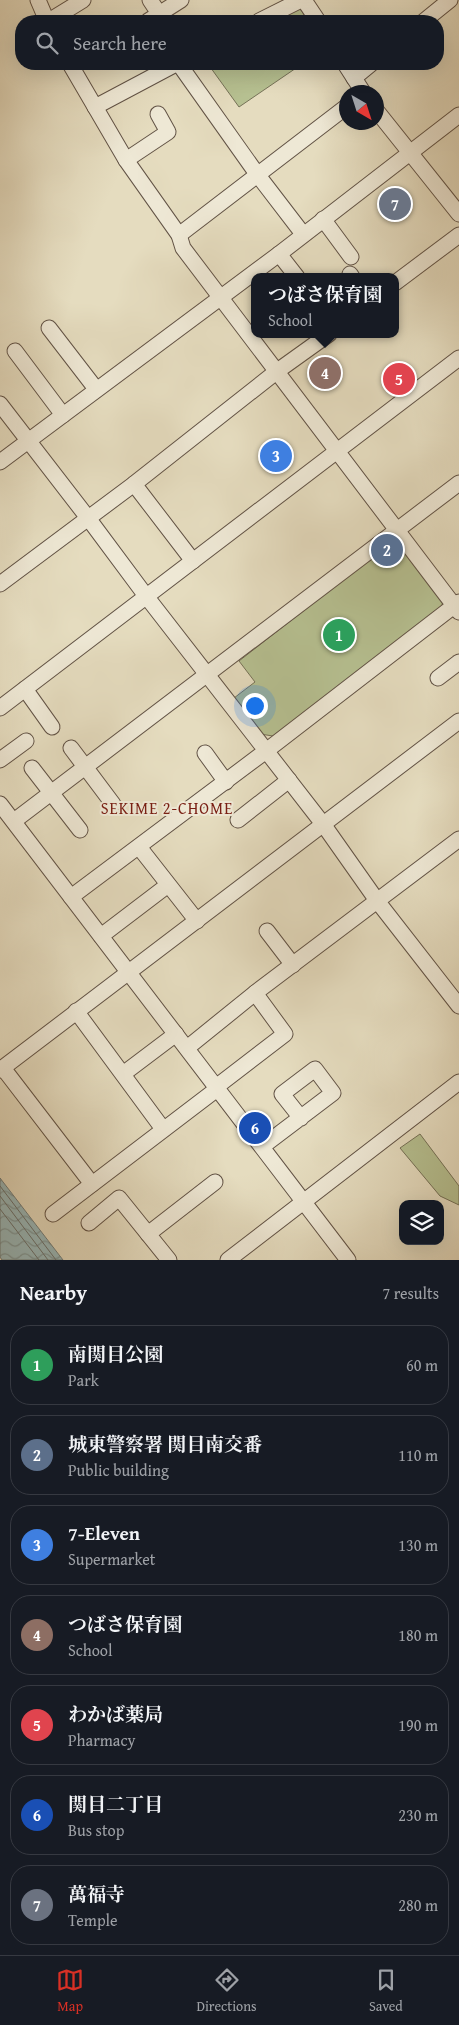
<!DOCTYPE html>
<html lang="en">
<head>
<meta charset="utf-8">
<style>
	body { margin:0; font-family:"Gentium Book Plus","Noto Serif JP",serif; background:#242831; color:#f1f3f6 }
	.controls { position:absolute; right:15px; bottom:15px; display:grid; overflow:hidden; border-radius:10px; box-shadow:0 5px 20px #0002 }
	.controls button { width:45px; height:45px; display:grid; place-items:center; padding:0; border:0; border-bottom:1px solid #363941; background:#171b24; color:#f1f3f6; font:25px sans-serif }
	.compass { position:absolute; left:339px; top:85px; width:45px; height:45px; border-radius:50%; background:#171b24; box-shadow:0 5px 20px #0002; rotate:141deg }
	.you { position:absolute; left:254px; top:705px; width:18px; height:18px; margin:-12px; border:4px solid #fff; border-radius:50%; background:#1a73e8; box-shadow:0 0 0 8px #1a73e833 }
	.badge { display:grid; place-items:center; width:32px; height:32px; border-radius:50%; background:#d93025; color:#fff; font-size:16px; font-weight:700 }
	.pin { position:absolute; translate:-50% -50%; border:2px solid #fff; box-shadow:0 1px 5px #0006 }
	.popup { position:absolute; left:251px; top:273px; width:148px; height:65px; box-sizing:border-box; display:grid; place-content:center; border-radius:10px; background:#171b24; filter:drop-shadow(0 1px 4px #0005); font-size:16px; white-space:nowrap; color:#9ea1a6 }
	.popup b { font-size:19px; color:#f1f3f6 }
	.popup::after { content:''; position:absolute; left:50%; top:100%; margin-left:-10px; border:10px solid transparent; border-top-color:#171b24 }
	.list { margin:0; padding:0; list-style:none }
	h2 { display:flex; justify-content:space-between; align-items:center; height:65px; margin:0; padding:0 20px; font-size:21px }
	h2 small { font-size:16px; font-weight:400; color:#9ea1a6 }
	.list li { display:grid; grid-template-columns:32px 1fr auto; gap:15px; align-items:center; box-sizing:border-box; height:80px; margin:0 10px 10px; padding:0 10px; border:1px solid #363941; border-radius:20px }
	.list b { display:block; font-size:19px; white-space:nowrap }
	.list p { margin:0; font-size:16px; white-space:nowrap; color:#9ea1a6 }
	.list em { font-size:16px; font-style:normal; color:#9ea1a6 }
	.icon { flex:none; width:28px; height:28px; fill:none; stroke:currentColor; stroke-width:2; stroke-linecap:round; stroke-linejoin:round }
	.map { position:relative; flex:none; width:459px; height:1260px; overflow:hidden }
	.search { position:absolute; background:#171b24; box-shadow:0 5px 20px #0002; left:15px; right:15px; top:15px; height:55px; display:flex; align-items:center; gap:12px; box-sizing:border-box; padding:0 18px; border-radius:20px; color:#9ea1a6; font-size:19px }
	.sheet { height:695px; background:#171b24 }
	nav { display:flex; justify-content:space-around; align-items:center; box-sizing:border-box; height:70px; border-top:1px solid #363941; background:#171b24; font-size:14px; color:#9ea1a6 }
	nav a { display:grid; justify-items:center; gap:2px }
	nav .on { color:#d93025 }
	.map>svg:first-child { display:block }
	.green { fill:#b6c091; stroke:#767258 }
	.water { fill:url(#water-waves); stroke:#717e7c }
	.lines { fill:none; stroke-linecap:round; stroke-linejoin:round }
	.shore { stroke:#686f6c; stroke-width:1 }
	.minor-casing { stroke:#625346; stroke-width:17 }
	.minor { stroke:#eee8d5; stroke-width:15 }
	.labels { text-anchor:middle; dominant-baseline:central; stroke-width:4; stroke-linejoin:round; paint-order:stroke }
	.neighbourhood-label { font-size:16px; letter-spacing:1px; fill:#7a1f14; stroke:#eee8d5 }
</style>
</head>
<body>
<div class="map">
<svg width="459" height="1260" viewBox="0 0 459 1260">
	<defs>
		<pattern id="water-waves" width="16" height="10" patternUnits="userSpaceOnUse" patternTransform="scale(1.25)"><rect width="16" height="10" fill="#99b9bb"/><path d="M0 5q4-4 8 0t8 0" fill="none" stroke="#7e9697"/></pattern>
	</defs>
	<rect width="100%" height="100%" fill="#e5dcbf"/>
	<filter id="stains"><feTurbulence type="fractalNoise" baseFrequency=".004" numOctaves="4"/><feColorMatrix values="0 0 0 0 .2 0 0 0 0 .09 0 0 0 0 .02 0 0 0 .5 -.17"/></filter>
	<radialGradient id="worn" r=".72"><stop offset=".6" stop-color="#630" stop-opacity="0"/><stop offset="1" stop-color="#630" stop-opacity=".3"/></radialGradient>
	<g class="green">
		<path d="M296,8l5,2 7,11h-39z"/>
		<path d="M208,64h94l-63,43z"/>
		<path d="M401,547l42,54 -2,8 -168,127 -13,-2 -26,-36 21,-16 -16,-21 136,-106 6,8z"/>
		<path d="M420,1134l39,52v19l-19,-9 -40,-48z"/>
	</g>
	<path class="water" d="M0,1178l63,82h-61l-2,-3z"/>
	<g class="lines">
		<g class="shore">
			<path d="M0,1186l56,74"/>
			<path d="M0,1196l48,64"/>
			<path d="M0,1209l39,51"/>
		</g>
		<defs>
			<g id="minor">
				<path d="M38,0l9,21"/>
				<path d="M150,0l14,21"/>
				<path d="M304,0l14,21"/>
				<path d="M49,21l34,-21"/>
				<path d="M148,21l33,-21"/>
				<path d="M259,21l42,-21"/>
				<path d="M424,21l26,-21"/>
				<path d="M70,64l56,96 53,75 4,13 276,364"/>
				<path d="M179,64l78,110 46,60"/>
				<path d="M345,64l18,28"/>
				<path d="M354,78l17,-14"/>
				<path d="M95,107l81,-43"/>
				<path d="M376,110l83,104"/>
				<path d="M126,160l42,-28 -10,-18"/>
				<path d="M323,219l28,38"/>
				<path d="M179,235l167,-128"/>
				<path d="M279,254l18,23"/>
				<path d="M350,274l2,3"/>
				<path d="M395,283l64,-48"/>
				<path d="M49,328l47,61"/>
				<path d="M15,351l48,64"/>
				<path d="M0,404l88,114 58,78 177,228 55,78 81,104"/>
				<path d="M0,462l279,-208 180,-139"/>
				<path d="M134,484l59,77"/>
				<path d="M0,584l134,-100 142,-112 53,-38"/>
				<path d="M438,678l21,-16"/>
				<path d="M25,689l27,38"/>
				<path d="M0,708l459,-350"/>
				<path d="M71,748l42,56"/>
				<path d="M205,753l21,29"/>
				<path d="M0,760l26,-19"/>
				<path d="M32,768l48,62"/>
				<path d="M0,804l348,456"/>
				<path d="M238,820l51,-40"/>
				<path d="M14,821l445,-338"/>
				<path d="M139,847l58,74"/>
				<path d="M71,897l195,-146 193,-149"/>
				<path d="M267,931l26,34"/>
				<path d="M101,936l67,-51"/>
				<path d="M76,1011l87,118"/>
				<path d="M187,1048l68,-55 204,-154"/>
				<path d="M3,1068l89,116"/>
				<path d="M0,1070l459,-349"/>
				<path d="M123,1074l53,-40"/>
				<path d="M216,1087l69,-53 -30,-41"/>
				<path d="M263,1146l70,-53 -18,-24 -33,25 19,24"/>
				<path d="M53,1214l164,-125"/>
				<path d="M89,1223l30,-25 50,62"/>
				<path d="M148,1234l67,-52"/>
				<path d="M228,1260l231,-178"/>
			</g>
		</defs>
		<use href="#minor" class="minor-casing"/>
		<use href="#minor" class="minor"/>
	</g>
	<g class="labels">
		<g class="neighbourhood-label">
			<text x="167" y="808">SEKIME 2-CHOME</text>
		</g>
	</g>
	<rect width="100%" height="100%" filter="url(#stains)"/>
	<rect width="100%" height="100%" fill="url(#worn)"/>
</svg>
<div class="controls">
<button><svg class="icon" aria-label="layers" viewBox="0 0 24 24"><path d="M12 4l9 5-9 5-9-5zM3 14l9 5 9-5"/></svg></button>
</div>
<svg class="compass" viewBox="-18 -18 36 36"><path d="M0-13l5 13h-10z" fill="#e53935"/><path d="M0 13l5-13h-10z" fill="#9ea1a6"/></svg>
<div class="you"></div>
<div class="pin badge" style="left:339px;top:635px;background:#2e9e5b">1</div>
<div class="pin badge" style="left:387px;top:550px;background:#5c6f8a">2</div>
<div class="pin badge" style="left:276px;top:456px;background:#3f7fe0">3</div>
<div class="pin badge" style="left:325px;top:373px;background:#8d6e63">4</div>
<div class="popup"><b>つばさ保育園</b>School</div>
<div class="pin badge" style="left:399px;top:379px;background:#e0444e">5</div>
<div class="pin badge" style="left:255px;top:1128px;background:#1a4fb4">6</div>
<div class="pin badge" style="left:395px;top:204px;background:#6b7280">7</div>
<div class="search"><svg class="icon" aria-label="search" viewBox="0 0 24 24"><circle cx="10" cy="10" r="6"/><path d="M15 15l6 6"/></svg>Search here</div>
</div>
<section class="sheet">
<h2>Nearby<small>7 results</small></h2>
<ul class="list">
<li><span class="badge" style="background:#2e9e5b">1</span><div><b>南関目公園</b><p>Park</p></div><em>60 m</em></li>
<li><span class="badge" style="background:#5c6f8a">2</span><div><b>城東警察署 関目南交番</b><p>Public building</p></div><em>110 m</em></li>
<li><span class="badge" style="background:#3f7fe0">3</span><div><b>7-Eleven</b><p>Supermarket</p></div><em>130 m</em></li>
<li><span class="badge" style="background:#8d6e63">4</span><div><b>つばさ保育園</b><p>School</p></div><em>180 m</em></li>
<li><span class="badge" style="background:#e0444e">5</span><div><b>わかば薬局</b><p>Pharmacy</p></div><em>190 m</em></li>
<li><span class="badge" style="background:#1a4fb4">6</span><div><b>関目二丁目</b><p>Bus stop</p></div><em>230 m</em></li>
<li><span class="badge" style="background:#6b7280">7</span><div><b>萬福寺</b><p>Temple</p></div><em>280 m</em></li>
</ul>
</section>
<nav>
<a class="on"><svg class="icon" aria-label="map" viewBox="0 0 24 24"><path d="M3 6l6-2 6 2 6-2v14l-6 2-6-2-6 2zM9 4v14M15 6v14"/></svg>Map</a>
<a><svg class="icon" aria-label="directions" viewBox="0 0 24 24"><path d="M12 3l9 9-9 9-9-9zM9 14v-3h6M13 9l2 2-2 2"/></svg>Directions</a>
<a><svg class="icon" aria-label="saved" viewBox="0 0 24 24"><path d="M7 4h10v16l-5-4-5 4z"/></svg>Saved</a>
</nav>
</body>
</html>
